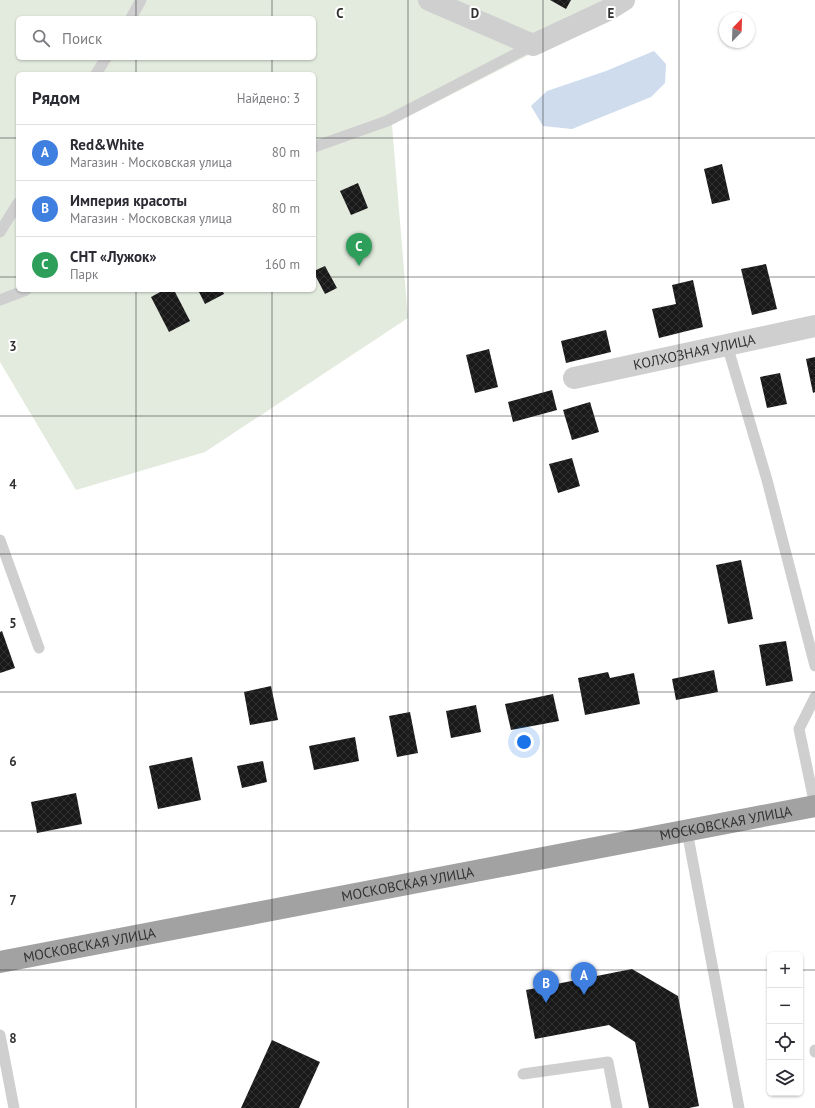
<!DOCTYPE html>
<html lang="ru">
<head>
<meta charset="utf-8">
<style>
	body { margin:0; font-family:"PT Sans",sans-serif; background:#f2f2f3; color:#2b2b33 }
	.controls { position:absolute; right:12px; bottom:12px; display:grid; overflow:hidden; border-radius:6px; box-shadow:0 1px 3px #0004 }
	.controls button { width:36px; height:36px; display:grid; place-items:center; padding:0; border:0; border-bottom:1px solid #e1e1e2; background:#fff; color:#2b2b33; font:20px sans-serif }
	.compass { position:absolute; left:719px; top:12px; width:36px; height:36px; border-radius:50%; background:#fff; box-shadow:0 1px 3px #0004; rotate:23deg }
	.you { position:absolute; left:524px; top:742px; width:14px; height:14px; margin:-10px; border:3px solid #fff; border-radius:50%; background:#1a73e8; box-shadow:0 0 0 6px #1a73e833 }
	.badge { display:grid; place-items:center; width:26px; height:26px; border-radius:50%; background:#111827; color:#fff; font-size:13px; font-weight:700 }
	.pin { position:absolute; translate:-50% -33px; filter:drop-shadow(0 1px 2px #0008) }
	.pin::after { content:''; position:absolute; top:21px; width:14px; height:12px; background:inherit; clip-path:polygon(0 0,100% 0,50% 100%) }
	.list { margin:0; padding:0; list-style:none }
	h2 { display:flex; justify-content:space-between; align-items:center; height:52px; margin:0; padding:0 16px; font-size:17px }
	h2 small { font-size:13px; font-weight:400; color:#7c7c81 }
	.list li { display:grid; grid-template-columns:26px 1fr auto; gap:12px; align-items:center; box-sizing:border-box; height:56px; padding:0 16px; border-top:1px solid #e1e1e2 }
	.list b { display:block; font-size:15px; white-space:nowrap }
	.list p { margin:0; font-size:13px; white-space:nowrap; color:#7c7c81 }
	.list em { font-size:13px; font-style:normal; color:#7c7c81 }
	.icon { flex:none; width:22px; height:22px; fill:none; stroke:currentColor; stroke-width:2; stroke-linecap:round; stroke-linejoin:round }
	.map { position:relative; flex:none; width:815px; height:1108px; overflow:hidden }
	.search { position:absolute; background:#fff; box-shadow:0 1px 3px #0004; left:16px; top:16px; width:300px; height:44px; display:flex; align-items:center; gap:10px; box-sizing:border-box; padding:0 14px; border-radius:6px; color:#7c7c81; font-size:15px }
	.panel { position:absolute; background:#fff; box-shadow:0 1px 3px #0004; left:16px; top:72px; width:300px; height:220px; border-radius:6px }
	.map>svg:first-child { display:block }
	.green { fill:#e3ebde; fill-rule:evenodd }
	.water { fill:#cedcee }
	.building { fill:url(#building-cross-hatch) }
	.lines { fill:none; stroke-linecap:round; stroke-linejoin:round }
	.service { stroke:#cfcfcf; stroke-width:11 }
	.minor { stroke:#cfcfcf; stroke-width:22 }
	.trunk { stroke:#a2a2a2; stroke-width:22 }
	.grid { fill:none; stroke:#323232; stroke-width:1; stroke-opacity:0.55 }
	.labels { text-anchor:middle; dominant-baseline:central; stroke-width:4; stroke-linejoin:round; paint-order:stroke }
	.street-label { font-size:14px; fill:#323232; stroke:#fff }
	.grid-label { font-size:13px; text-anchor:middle; font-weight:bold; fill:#323232; stroke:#fff; stroke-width:4; stroke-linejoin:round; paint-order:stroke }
</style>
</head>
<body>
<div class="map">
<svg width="815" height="1108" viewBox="0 0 815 1108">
	<defs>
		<pattern id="building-cross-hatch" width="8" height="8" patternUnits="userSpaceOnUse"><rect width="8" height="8" fill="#191919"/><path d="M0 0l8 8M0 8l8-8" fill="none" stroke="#323232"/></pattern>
	</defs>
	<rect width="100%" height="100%" fill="#fff"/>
	<path class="green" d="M0,0h636l-244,125 16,193 -203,134 -129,38 -76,-128zM18,18h296v40h-296zM18,74h296v216h-296z"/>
	<path class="water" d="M654,51l12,13 -1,19 -14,14 -79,32 -29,-3 -12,-20 16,-15 59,-20z"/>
	<g class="building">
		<path d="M550,0h21l-5,9z"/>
		<path d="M722,164l8,36 -18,4 -8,-35z"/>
		<path d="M358,183l10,25 -17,7 -11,-24z"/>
		<path d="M766,264l11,45 -25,6 -11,-46z"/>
		<path d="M325,266l12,22 -12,6 -11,-21v-2z"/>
		<path d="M693,280l10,47 -44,11 -7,-29 24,-5 -4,-19z"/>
		<path d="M164,290h10l16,31 -21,11 -18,-35z"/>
		<path d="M198,290h24l2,4 -19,10z"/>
		<path d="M606,330l5,22 -45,11 -5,-22z"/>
		<path d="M489,349l9,38 -23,6 -9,-38z"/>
		<path d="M815,357v35l-2,1 -7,-34z"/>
		<path d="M780,373l7,31 -20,4 -7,-31z"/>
		<path d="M552,390l5,20 -44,12 -5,-20z"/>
		<path d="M590,402l9,30 -27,8 -9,-30z"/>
		<path d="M572,458l8,28 -22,7 -9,-29z"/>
		<path d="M741,560l12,59 -25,5 -12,-59z"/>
		<path d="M2,631l13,37 -15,5v-41z"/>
		<path d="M786,641l7,40 -27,5 -7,-41z"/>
		<path d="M714,670l4,22 -42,8 -4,-21z"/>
		<path d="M608,672l2,6 24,-5 6,31 -55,11 -7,-37z"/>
		<path d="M271,686l7,34 -28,5 -6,-33z"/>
		<path d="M553,694l6,27 -48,9 -6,-26z"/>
		<path d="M476,705l5,27 -30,6 -5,-27z"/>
		<path d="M410,712l8,41 -21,4 -8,-41z"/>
		<path d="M355,737l4,24 -45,9 -5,-24z"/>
		<path d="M192,757l9,43 -43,9 -9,-43z"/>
		<path d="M263,761l4,21 -25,6 -5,-22z"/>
		<path d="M76,793l6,31 -45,9 -6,-31z"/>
		<path d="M632,969l46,27 21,110 -10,2h-40l-14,-66 -26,-17 -74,14 -9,-49z"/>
		<path d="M272,1040l48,22 -21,46h-58z"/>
	</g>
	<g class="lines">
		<g class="service">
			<path d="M131,18l10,-18"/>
			<path d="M96,74l10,-16"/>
			<path d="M314,147l73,-26 146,-76"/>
			<path d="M0,232l18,-29"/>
			<path d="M0,300l26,-10"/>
			<path d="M727,345l40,135 48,186"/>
			<path d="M0,540l39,108"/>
			<path d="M815,806l-16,-77 16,-32"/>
			<path d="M687,831l52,277"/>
			<path d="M0,1035l14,73"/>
			<path d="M815,1050v2"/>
			<path d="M523,1074l85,-12 9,46"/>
		</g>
		<g class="minor">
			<path d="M429,0l104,45 75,-35 16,-10"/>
			<path id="s1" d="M574,378l241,-52"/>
		</g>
		<path class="trunk" id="s2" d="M0,962l815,-156"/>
	</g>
	<path class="grid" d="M136,0v18M272,0v18M408,0v1108M543,0v1108M679,0v1108M136,58v16M272,58v16M0,138h18M314,138h501M0,277h18M314,277h501M136,290v818M272,290v818M0,416h815M0,554h815M0,692h815M0,831h815M0,970h770M800,970h15"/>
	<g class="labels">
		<g class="street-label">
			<text stroke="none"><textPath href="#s1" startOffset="123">КОЛХОЗНАЯ УЛИЦА</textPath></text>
			<text stroke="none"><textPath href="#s2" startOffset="739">МОСКОВСКАЯ УЛИЦА</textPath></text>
			<text stroke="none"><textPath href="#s2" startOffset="415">МОСКОВСКАЯ УЛИЦА</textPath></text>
			<text stroke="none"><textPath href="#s2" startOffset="91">МОСКОВСКАЯ УЛИЦА</textPath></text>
		</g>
	</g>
	<g class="grid-label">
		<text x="340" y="18">C</text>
		<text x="475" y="18">D</text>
		<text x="611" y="18">E</text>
		<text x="13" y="351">3</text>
		<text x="13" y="489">4</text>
		<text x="13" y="628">5</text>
		<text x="13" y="766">6</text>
		<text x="13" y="905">7</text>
		<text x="13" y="1043">8</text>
	</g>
</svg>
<div class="controls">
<button>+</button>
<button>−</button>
<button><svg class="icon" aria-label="locate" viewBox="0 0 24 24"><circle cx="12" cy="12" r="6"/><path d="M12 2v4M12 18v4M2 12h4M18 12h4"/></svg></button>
<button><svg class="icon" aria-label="layers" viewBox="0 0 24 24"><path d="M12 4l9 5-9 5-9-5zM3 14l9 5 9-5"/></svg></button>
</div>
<svg class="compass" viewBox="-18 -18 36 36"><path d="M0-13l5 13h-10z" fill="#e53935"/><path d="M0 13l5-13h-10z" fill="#7c7c81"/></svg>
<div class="you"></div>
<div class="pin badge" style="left:584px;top:995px;background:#3f7fe0">A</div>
<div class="pin badge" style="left:546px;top:1003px;background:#3f7fe0">B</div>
<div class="pin badge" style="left:359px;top:266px;background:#2e9e5b">C</div>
<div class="search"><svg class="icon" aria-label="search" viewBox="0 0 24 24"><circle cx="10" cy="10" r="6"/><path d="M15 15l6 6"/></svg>Поиск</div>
<section class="panel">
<h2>Рядом<small>Найдено: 3</small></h2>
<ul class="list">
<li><span class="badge" style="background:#3f7fe0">A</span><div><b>Red&amp;White</b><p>Магазин · Московская улица</p></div><em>80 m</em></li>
<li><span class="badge" style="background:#3f7fe0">B</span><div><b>Империя красоты</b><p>Магазин · Московская улица</p></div><em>80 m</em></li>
<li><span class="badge" style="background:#2e9e5b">C</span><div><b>СНТ «Лужок»</b><p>Парк</p></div><em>160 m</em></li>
</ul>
</section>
</div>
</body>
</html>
